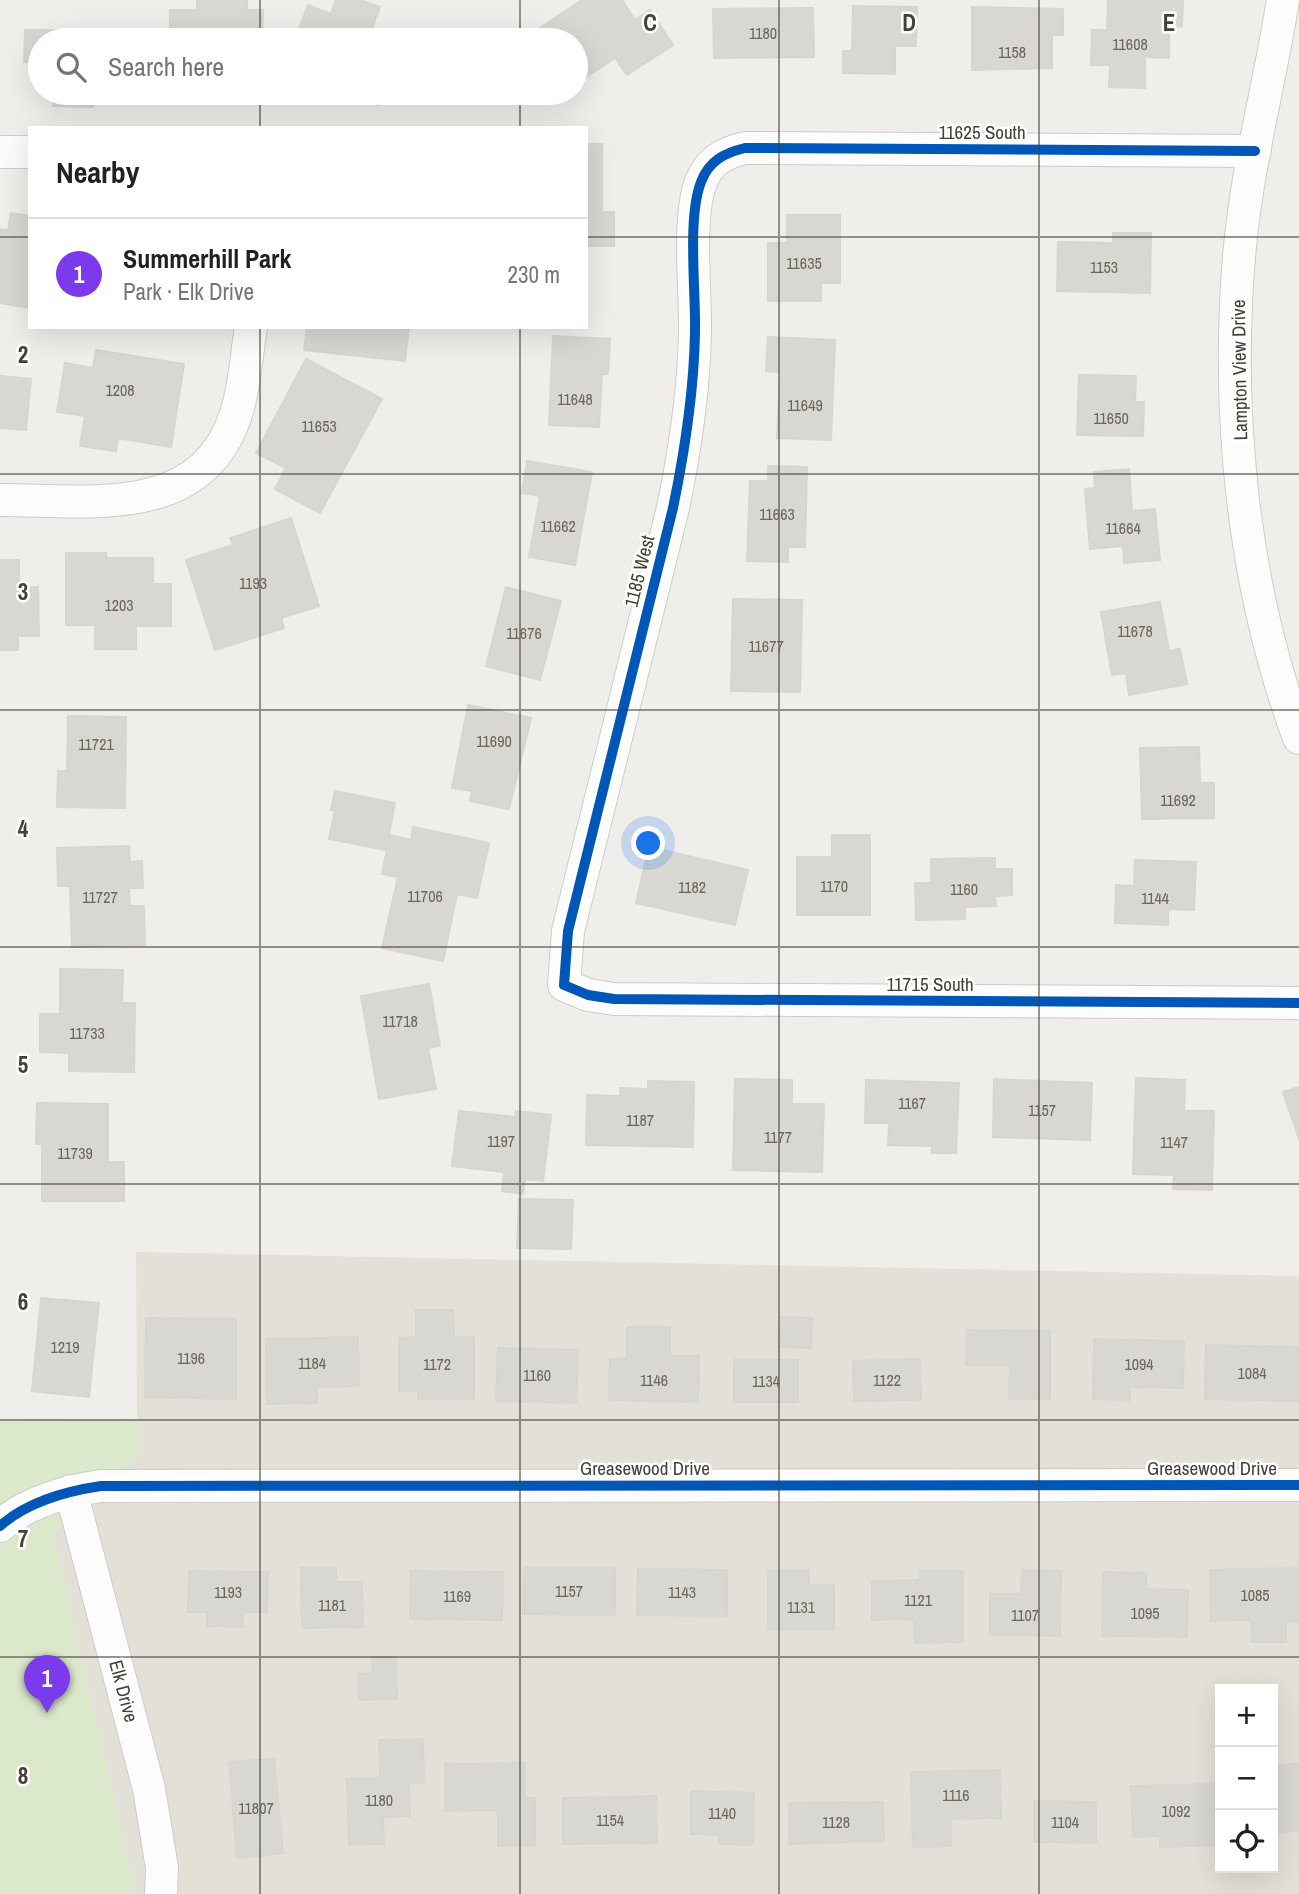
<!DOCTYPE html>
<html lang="en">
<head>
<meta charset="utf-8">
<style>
	body { margin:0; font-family:"Archivo Narrow",sans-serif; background:#f6f6f6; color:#202124 }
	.controls { position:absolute; right:21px; bottom:21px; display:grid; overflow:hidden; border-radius:0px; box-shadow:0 7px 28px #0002 }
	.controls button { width:63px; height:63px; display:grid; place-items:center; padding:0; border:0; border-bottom:2px solid #e0e0e0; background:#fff; color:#202124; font:35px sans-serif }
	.you { position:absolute; left:649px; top:844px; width:24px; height:24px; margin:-18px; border:5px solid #fff; border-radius:50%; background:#1a73e8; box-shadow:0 0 0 10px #1a73e833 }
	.badge { display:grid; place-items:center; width:46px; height:46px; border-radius:50%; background:#7c3aed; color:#fff; font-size:23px; font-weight:700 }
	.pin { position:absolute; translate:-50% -58px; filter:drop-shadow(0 2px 4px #0008) }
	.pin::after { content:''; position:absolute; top:37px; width:24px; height:21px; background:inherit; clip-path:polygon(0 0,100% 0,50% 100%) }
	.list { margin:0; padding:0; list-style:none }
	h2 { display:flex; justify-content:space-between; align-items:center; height:91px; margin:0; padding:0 28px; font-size:30px }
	h2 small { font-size:23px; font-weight:400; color:#757577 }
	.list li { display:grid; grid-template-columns:46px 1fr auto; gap:21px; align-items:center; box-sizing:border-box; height:112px; padding:0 28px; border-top:2px solid #e0e0e0 }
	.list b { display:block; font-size:26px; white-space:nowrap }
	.list p { margin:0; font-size:23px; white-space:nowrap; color:#757577 }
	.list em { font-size:23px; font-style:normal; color:#757577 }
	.icon { flex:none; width:38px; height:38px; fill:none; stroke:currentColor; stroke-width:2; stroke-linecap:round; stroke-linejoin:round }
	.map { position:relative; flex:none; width:1299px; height:1894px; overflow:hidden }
	.search { position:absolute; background:#fff; box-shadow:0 7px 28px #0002; left:28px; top:28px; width:560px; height:77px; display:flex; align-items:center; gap:18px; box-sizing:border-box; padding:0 24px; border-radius:38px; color:#757577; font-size:26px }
	.panel { position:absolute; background:#fff; box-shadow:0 7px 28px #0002; left:28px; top:126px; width:560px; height:203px; border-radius:0px }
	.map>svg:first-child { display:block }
	.residential { fill:#e3e0d7; fill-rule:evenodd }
	.green { fill:#dce8cb }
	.building { fill:#d9d7d2; stroke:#d7d5d0; stroke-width:2 }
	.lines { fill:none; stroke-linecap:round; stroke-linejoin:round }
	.minor-casing { stroke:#cdccc7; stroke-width:34 }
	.minor { stroke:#fdfcfc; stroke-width:32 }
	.cycleway-casing { stroke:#fff; stroke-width:15 }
	.cycleway { stroke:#0057b8; stroke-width:10 }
	.grid { fill:none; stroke:#454036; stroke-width:2; stroke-opacity:0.55 }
	.labels { text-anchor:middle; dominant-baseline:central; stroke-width:5; stroke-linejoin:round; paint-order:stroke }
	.number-label { font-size:16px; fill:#6b665e }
	.street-label { font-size:19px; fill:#454036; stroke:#fff }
	.grid-label { font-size:23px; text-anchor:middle; font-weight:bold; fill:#454036; stroke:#fff; stroke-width:5; stroke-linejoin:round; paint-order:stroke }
</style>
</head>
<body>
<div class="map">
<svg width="1299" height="1894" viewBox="0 0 1299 1894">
	<rect width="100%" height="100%" fill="#efeeea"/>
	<path class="residential" d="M136,1252l1163,24v618h-1299v-474l137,-1zM1220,1689h53v179h-53z"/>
	<path class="green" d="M137,1419v39l-84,75 83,361h-136v-474z"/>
	<g class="building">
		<path d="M197,0h50v10h16l-1,30h-109v-7l17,1v-24h27z"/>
		<path d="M336,0h25l19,7 -10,27 17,6h-92l13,-35 23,9z"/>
		<path d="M582,0h40l13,20 15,-10 23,35 -46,30 -12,-17 -39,26v-44h-41l-4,-6z"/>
		<path d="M1108,0h75l-1,27 -13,-1v32l-24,-1v31l-36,-1 1,-22h-19l1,-35h15z"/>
		<path d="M853,6l64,1 -1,39h-21v28l-52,-1v-22h9z"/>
		<path d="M972,7l91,2v26h-11v33l-80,2z"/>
		<path d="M813,8l1,49 -100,1 -1,-49z"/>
		<path d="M25,30l104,1v9h-89v23l-16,-1z"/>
		<path d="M53,93h40v14l-40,-1z"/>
		<path d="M170,93h39l-1,8 -38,-1z"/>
		<path d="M345,93h37l-4,12z"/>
		<path d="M586,144h16v68h12v34h-28z"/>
		<path d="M11,213l19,3 -2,92 -28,-5v-74l8,1z"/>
		<path d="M787,215h53v68h-19v18h-53v-58h19z"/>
		<path d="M1113,233h38l-1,60 -93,-2 1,-49 55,1z"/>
		<path d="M307,327h102l-4,34 -101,-11z"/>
		<path d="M553,336l57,3 -2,35h-6l-3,53 -50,-2z"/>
		<path d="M768,337l67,3 -4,100 -54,-2 3,-66 -14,-1z"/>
		<path d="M96,350l88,14 -13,83 -53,-9 -2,13 -36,-5 5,-30 -28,-4 8,-49 28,5z"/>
		<path d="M306,359l76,40 -62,114 -45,-24 11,-21 -30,-15z"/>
		<path d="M1079,375l57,1 -1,26h9l-1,34 -66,-1z"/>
		<path d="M0,376l31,3 -5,51 -26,-2z"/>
		<path d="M527,461l65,11 -17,93 -46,-8 11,-61 -18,-3z"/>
		<path d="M768,466l39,1 -2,80h-17v15l-41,-1 3,-80h18z"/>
		<path d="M1129,469l3,42 23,-2 5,51 -36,3 -1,-17 -33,3 -5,-60 10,-1 -1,-16z"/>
		<path d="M291,518l28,88 -38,12 3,10 -69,22 -29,-90 47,-15 -3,-7z"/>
		<path d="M66,553h40v5h47v26h18v42h-35v23h-41v-24h-29z"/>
		<path d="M0,560h19v27h19l1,49h-21v14h-18z"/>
		<path d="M506,587l55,14 -21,79 -54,-14z"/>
		<path d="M733,599l69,1 -2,92 -69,-1z"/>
		<path d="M1160,602l9,49 11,-2 7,35 -58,11 -3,-22 -14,2 -11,-63z"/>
		<path d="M468,705l63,13 -22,91 -39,-8 2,-10 -20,-3z"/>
		<path d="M68,716l58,1 -1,91 -68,-1 1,-36h9z"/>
		<path d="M1199,747l1,36h14v35l-72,1 -2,-71z"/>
		<path d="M335,791l60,12 -9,47 -57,-11 6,-28 -4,-1z"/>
		<path d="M413,827l76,16 -12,55 -20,-4 -14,67 -61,-13 16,-71 -16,-3 8,-39 21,5z"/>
		<path d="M832,835h38v80h-73v-58h35z"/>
		<path d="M129,846l1,16 12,-1 1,27h-14l1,18h14l1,39 -73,2 -2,-61h-12l-1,-38z"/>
		<path d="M649,847l99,23 -13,55 -99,-22z"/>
		<path d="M995,858v11h17v26l-17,1 1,10 -31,1v12l-49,1 -1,-37h16v-24z"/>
		<path d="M1135,860l61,2 -2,48 -26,-1v16l-53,-2 1,-38 18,1z"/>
		<path d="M60,969l63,1 -1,33h13l-1,69 -65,-1v-18l-29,-1v-38h20z"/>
		<path d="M429,984l11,62 -12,2 8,41 -57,10 -18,-103z"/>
		<path d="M1136,1078l49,2 -1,31h30l-2,79 -39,-1 1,-14 -41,-1z"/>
		<path d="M735,1079l57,1v24h32l-2,68 -89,-2z"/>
		<path d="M994,1079l98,4 -2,57 -97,-3z"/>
		<path d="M866,1080l93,3 -3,70h-24v-7l-44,-1 1,-22h-24z"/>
		<path d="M648,1081l46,1 -1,65 -107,-2 1,-50 33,1v-8l28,1z"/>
		<path d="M1299,1087v52l-16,-47z"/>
		<path d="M37,1103l71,1v58h16v39h-82v-57h-6z"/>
		<path d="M459,1111l56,6 1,-6 35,4 -8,66 -18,-2 -2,15 -21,-3 2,-19 -52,-6z"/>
		<path d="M519,1199l54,1 -2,49 -54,-1z"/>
		<path d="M41,1298l58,5 -10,94 -57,-6z"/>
		<path d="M416,1310h37l1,27h20v62h-56v-8h-19v-53l17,-1z"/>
		<path d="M780,1317l32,1 -1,30 -32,-1z"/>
		<path d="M146,1318l90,1v80l-91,-2z"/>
		<path d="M627,1327h43v29h29l-1,46 -89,-2 1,-41h17z"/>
		<path d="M967,1330l83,1v68h-41l1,-34h-44z"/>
		<path d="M358,1337l1,49 -42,1v16l-50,1 -1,-65z"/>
		<path d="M1094,1339l90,2 -1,47 -53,-1v13l-37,-1z"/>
		<path d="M1206,1345l93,2v54l-94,-2z"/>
		<path d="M498,1348l80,2 -2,53 -80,-2z"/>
		<path d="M920,1359l1,41 -67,1 -1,-40z"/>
		<rect x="734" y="1360" width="64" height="42"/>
		<path d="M301,1568h35v14h26l1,45 -61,1z"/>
		<path d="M524,1568h91v47l-92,-1z"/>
		<path d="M1299,1568v53l-13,1v20h-34l-1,-22 -40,1 -1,-51z"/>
		<path d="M638,1569l89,1v46l-90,-1z"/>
		<path d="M809,1570v15h25v44h-66v-58z"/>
		<path d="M1022,1570l39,1 -1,65 -70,-1v-41h31z"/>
		<path d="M189,1571l79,1 -1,40h-24v15l-36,-1v-14h-19z"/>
		<path d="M411,1571l92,1 -1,48 -92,-1z"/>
		<path d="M920,1571h43v71l-48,1 -1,-24 -42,1v-39l48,-1z"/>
		<path d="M1103,1572l43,1v16l42,1 -1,47 -85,-1z"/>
		<path d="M372,1657h24l1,42 -38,1 -1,-26 15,-1z"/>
		<path d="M423,1739l1,44h-15l1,33 -27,1 1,27 -35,1 -2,-66 33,-1 -1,-38z"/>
		<path d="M274,1759l9,94 -46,5 -8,-96z"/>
		<path d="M525,1763v35h10v47l-37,1v-36l-53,1v-47z"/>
		<path d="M1299,1763v67l-26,4v-67z"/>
		<path d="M1000,1770l1,48 -51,1 1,27 -38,1 -2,-75z"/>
		<path d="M1220,1784v61l-60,2v-11l-27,1 -2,-51z"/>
		<path d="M691,1791l63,2 -1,52 -34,-1v-9l-28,-1z"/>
		<path d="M656,1796l1,47 -94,1v-46z"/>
		<path d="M1034,1801l62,1v41l-62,-1z"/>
		<path d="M883,1802l1,39 -95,3v-41z"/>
	</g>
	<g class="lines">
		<defs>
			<g id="minor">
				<path d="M1283,0c-13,82 -35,163 -43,246 -15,163 2,338 59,492"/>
				<path d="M1255,151l-510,-3c-21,5 -36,13 -44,34 -14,36 -5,110 -6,150 -1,60 -10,118 -22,176l-105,423 -4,54 24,10 26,4 685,4"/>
				<path d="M0,152h30"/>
				<path d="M0,500c87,0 200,20 235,-83 10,-29 11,-60 16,-90"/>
				<path d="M71,1491l78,298 13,79 -1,26"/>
				<path d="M0,1526c27,-24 67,-35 101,-40l1198,-1"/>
			</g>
		</defs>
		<use href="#minor" class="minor-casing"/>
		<use href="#minor" class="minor"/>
		<defs>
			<g id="cycleway">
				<path d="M1255,151l-510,-3c-21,5 -36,13 -44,34 -14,36 -5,110 -6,150 -1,60 -10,118 -22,176l-105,423 -4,54 24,10 26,4 685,4"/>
				<path d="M0,1526c27,-24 67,-35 101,-40l1198,-1"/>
			</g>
		</defs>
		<use href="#cycleway" class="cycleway-casing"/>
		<use href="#cycleway" class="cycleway"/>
	</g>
	<path class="grid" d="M260,0v40M520,0v40M779,0v1894M1039,0v1894M260,93v35M520,93v35M0,237h30M586,237h713M260,327v1567M520,327v1567M0,474h1299M0,710h1299M0,947h1299M0,1184h1299M0,1420h1299M0,1657h1299"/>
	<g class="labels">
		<g class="number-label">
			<text x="763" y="33">1180</text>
			<text x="1130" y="44">11608</text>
			<text x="1012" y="52">1158</text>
			<text x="804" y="263">11635</text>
			<text x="1104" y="267">1153</text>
			<text x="120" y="390">1208</text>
			<text x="575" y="399">11648</text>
			<text x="805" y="405">11649</text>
			<text x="1111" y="418">11650</text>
			<text x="319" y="426">11653</text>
			<text x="777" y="514">11663</text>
			<text x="558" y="526">11662</text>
			<text x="1123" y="528">11664</text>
			<text x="253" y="583">1193</text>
			<text x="119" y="605">1203</text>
			<text x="1135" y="631">11678</text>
			<text x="524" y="633">11676</text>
			<text x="766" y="646">11677</text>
			<text x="494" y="741">11690</text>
			<text x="96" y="744">11721</text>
			<text x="1178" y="800">11692</text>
			<text x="834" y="886">1170</text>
			<text x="692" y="887">1182</text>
			<text x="964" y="889">1160</text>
			<text x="425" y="896">11706</text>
			<text x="100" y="897">11727</text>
			<text x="1155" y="898">1144</text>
			<text x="400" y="1021">11718</text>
			<text x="87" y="1033">11733</text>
			<text x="912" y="1103">1167</text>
			<text x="1042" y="1110">1157</text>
			<text x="640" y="1120">1187</text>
			<text x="778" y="1137">1177</text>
			<text x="501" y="1141">1197</text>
			<text x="1174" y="1142">1147</text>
			<text x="75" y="1153">11739</text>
			<text x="65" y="1347">1219</text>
			<text x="191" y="1358">1196</text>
			<text x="312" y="1363">1184</text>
			<text x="437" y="1364">1172</text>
			<text x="1139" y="1364">1094</text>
			<text x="1252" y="1373">1084</text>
			<text x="537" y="1375">1160</text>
			<text x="654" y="1380">1146</text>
			<text x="887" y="1380">1122</text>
			<text x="766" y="1381">1134</text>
			<text x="569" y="1591">1157</text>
			<text x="228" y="1592">1193</text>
			<text x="682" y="1592">1143</text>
			<text x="1255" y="1595">1085</text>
			<text x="457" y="1596">1169</text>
			<text x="918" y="1600">1121</text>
			<text x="332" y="1605">1181</text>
			<text x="801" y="1607">1131</text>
			<text x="1145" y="1613">1095</text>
			<text x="1025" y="1615">1107</text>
			<text x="956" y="1795">1116</text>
			<text x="379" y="1800">1180</text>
			<text x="256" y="1808">11807</text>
			<text x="1176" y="1811">1092</text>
			<text x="722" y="1813">1140</text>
			<text x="610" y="1820">1154</text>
			<text x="836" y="1822">1128</text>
			<text x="1065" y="1822">1104</text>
		</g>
		<g class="street-label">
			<text x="982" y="132">11625 South</text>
			<text transform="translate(1239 370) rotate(-91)">Lampton View Drive</text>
			<text transform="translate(639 571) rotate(-76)">1185 West</text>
			<text x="930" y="984">11715 South</text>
			<text x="645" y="1468">Greasewood Drive</text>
			<text x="1212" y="1468">Greasewood Drive</text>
			<text transform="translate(124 1691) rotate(75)">Elk Drive</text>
		</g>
	</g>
	<g class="grid-label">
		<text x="650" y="31">C</text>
		<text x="909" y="31">D</text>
		<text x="1169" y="31">E</text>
		<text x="23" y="363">2</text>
		<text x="23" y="600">3</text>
		<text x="23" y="837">4</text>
		<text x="23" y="1073">5</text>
		<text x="23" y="1310">6</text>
		<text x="23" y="1547">7</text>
		<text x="23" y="1784">8</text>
	</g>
</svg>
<div class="controls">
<button>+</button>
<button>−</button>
<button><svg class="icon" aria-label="locate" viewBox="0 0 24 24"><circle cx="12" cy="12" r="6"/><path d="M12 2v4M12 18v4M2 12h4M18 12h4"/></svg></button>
</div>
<div class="you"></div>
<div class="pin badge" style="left:47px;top:1713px">1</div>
<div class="search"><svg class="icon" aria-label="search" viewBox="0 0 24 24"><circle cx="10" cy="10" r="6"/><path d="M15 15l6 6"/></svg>Search here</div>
<section class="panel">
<h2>Nearby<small></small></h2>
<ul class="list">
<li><span class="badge">1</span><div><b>Summerhill Park</b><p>Park · Elk Drive</p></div><em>230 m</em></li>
</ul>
</section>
</div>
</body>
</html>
